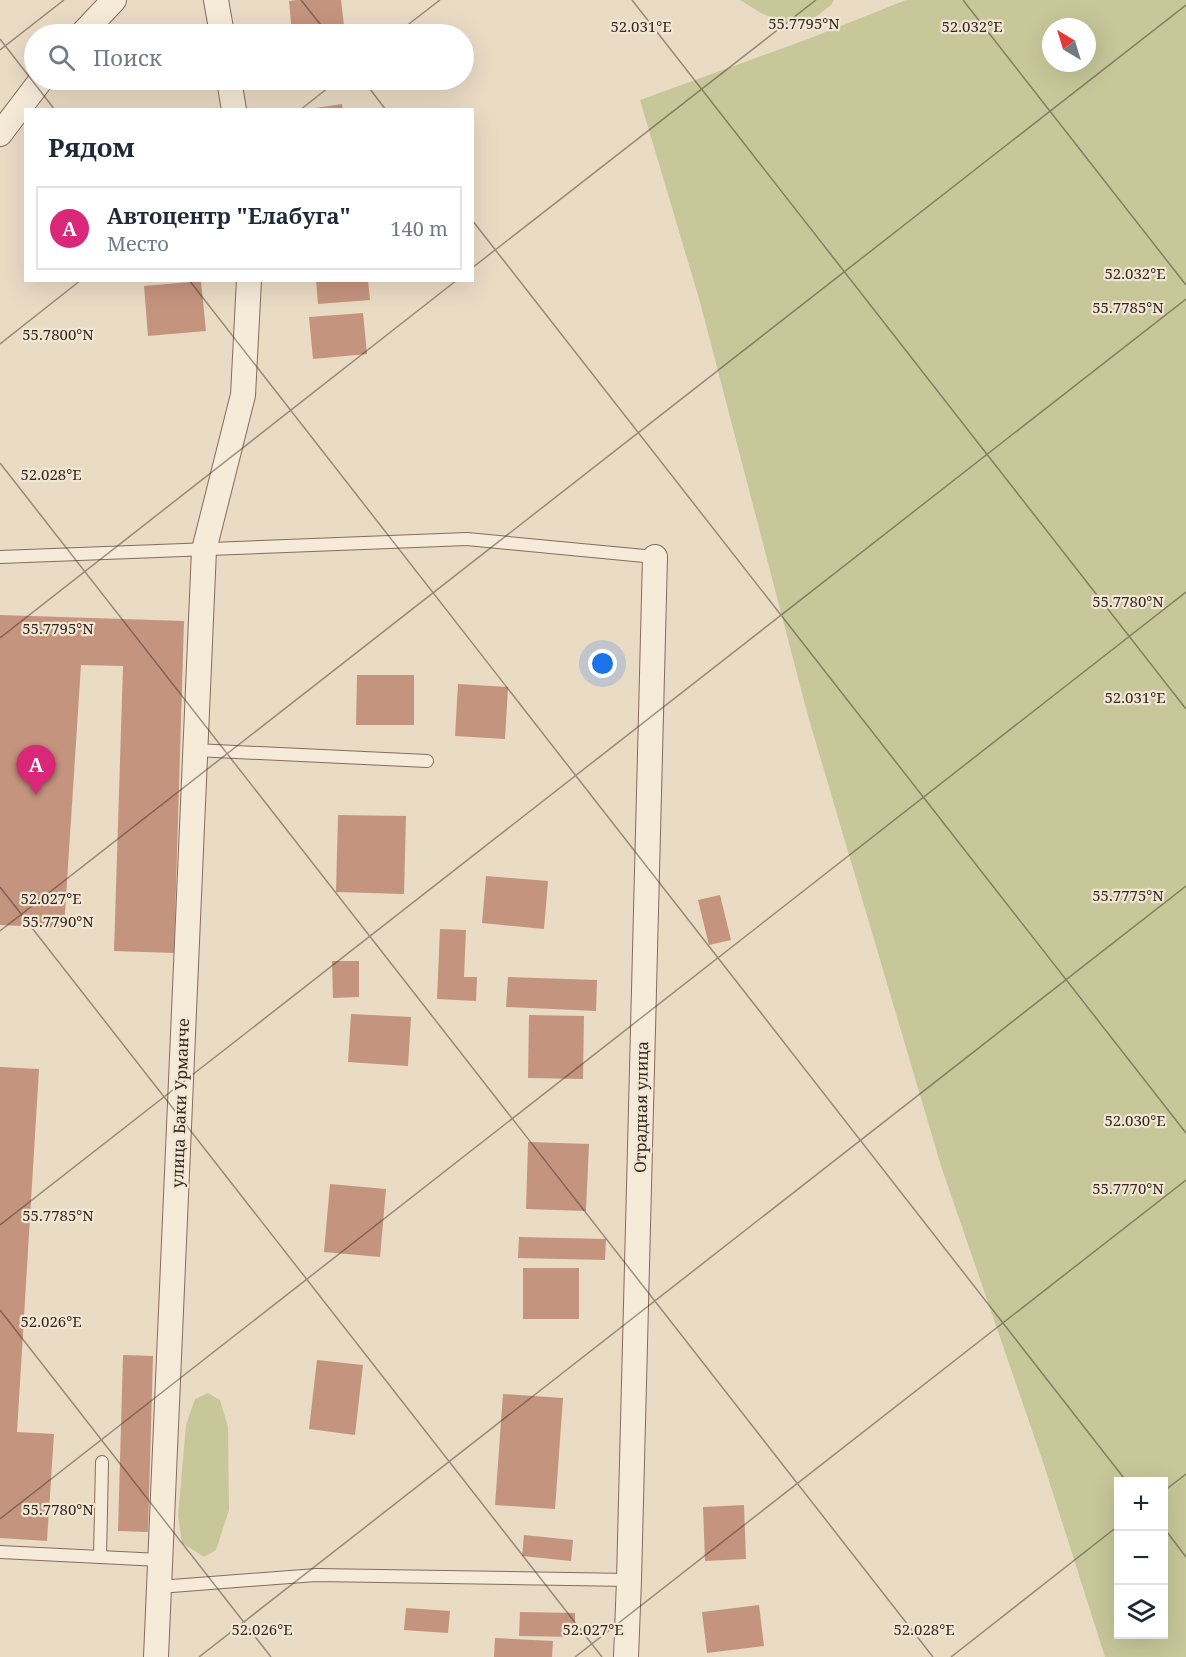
<!DOCTYPE html>
<html lang="ru">
<head>
<meta charset="utf-8">
<style>
	body { margin:0; font-family:"Noto Serif",serif; background:#f2f2f3; color:#1f2937 }
	.controls { position:absolute; right:18px; bottom:18px; display:grid; overflow:hidden; border-radius:0px; box-shadow:0 6px 24px #0002 }
	.controls button { width:54px; height:54px; display:grid; place-items:center; padding:0; border:0; border-bottom:2px solid #e0e1e3; background:#fff; color:#1f2937; font:30px sans-serif }
	.compass { position:absolute; left:1042px; top:18px; width:54px; height:54px; border-radius:50%; background:#fff; box-shadow:0 6px 24px #0002; rotate:322deg }
	.you { position:absolute; left:603px; top:664px; width:21px; height:21px; margin:-15px; border:4px solid #fff; border-radius:50%; background:#1a73e8; box-shadow:0 0 0 9px #1a73e833 }
	.badge { display:grid; place-items:center; width:39px; height:39px; border-radius:50%; background:#db2777; color:#fff; font-size:20px; font-weight:700 }
	.pin { position:absolute; translate:-50% -50px; filter:drop-shadow(0 2px 3px #0008) }
	.pin::after { content:''; position:absolute; top:32px; width:21px; height:18px; background:inherit; clip-path:polygon(0 0,100% 0,50% 100%) }
	.list { margin:0; padding:0; list-style:none }
	h2 { display:flex; justify-content:space-between; align-items:center; height:78px; margin:0; padding:0 24px; font-size:26px }
	h2 small { font-size:20px; font-weight:400; color:#747a83 }
	.list li { display:grid; grid-template-columns:39px 1fr auto; gap:18px; align-items:center; box-sizing:border-box; height:84px; margin:0 12px 12px; padding:0 12px; border:2px solid #e0e1e3; border-radius:0px }
	.list b { display:block; font-size:22px; white-space:nowrap }
	.list p { margin:0; font-size:20px; white-space:nowrap; color:#747a83 }
	.list em { font-size:20px; font-style:normal; color:#747a83 }
	.icon { flex:none; width:33px; height:33px; fill:none; stroke:currentColor; stroke-width:2; stroke-linecap:round; stroke-linejoin:round }
	.map { position:relative; flex:none; width:1186px; height:1657px; overflow:hidden }
	.search { position:absolute; background:#fff; box-shadow:0 6px 24px #0002; left:24px; top:24px; width:450px; height:66px; display:flex; align-items:center; gap:15px; box-sizing:border-box; padding:0 21px; border-radius:33px; color:#747a83; font-size:22px }
	.panel { position:absolute; background:#fff; box-shadow:0 6px 24px #0002; left:24px; top:108px; width:450px; height:174px; border-radius:0px }
	.map>svg:first-child { display:block }
	.green { fill:#c7c79a; fill-rule:evenodd }
	.building { fill:#c5947e }
	.lines { fill:none; stroke-linecap:round; stroke-linejoin:round }
	.service-casing { stroke:#846d5d; stroke-width:14 }
	.minor-casing { stroke:#846d5d; stroke-width:26 }
	.service { stroke:#f6ead8; stroke-width:12 }
	.minor { stroke:#f6ead8; stroke-width:24 }
	.ticks { fill:none; stroke:#35281f; stroke-width:1.5; stroke-opacity:0.45 }
	.labels { text-anchor:middle; dominant-baseline:central; stroke-width:4.5; stroke-linejoin:round; paint-order:stroke }
	.street-label { font-size:16px; fill:#35281f; stroke:#f2e6d4 }
	.ticks-label { font-size:15px; text-anchor:middle; fill:#35281f; stroke:#f2e6d4; stroke-width:4.5; stroke-linejoin:round; paint-order:stroke }
</style>
</head>
<body>
<div class="map">
<svg width="1186" height="1657" viewBox="0 0 1186 1657">
	<rect width="100%" height="100%" fill="#eadbc5"/>
	<g class="green">
		<path d="M740,0h94l-3,5 -19,15 -29,2 -22,-9z"/>
		<path d="M906,0h280v1657h-81l-62,-195 -102,-296 -133,-450 -108,-414 -60,-202 168,-61zM1051,27h36v36h-36zM1118,1482h46v152h-46z"/>
		<path d="M208,1393l12,7 8,27 1,83 -13,40 -12,7 -22,-14 -4,-27 8,-91 9,-26z"/>
	</g>
	<g class="building">
		<path d="M297,0h44l4,34h-53l-3,-33z"/>
		<path d="M342,104l1,6h-28v-2z"/>
		<path d="M316,280h52l2,20 -52,4z"/>
		<path d="M201,281l5,50 -58,5 -4,-50z"/>
		<path d="M363,313l4,41 -54,5 -4,-42z"/>
		<path d="M0,615l184,6 -10,332 -60,-2 9,-285 -42,-1 -17,263 -64,-3z"/>
		<path d="M357,675h57v50h-58z"/>
		<path d="M458,684l50,3 -3,52 -50,-3z"/>
		<path d="M338,815l68,1 -2,78 -68,-2z"/>
		<path d="M486,876l62,5 -4,48 -62,-6z"/>
		<path d="M720,895l11,45 -22,5 -11,-45z"/>
		<path d="M440,929l26,1 -2,47h13l-1,24 -39,-2z"/>
		<path d="M332,961h27v36l-26,1z"/>
		<path d="M508,977l89,3 -1,31 -90,-4z"/>
		<path d="M351,1014l60,3 -3,49 -60,-4z"/>
		<path d="M529,1015l55,1 -1,63 -55,-1z"/>
		<path d="M0,1067l39,2 -22,363 37,2 -7,107 -47,-3z"/>
		<path d="M528,1142l61,2 -3,67 -60,-2z"/>
		<path d="M330,1184l56,5 -6,68 -56,-5z"/>
		<path d="M519,1237l87,2 -1,21 -87,-2z"/>
		<rect x="523" y="1268" width="56" height="51"/>
		<path d="M123,1355l30,1 -5,176 -30,-1z"/>
		<path d="M317,1360l46,5 -8,70 -46,-6z"/>
		<path d="M503,1394l60,4 -8,111 -60,-4z"/>
		<path d="M744,1505l2,54 -41,2 -2,-54z"/>
		<path d="M524,1535l49,5 -2,21 -49,-5z"/>
		<path d="M759,1605l5,41 -57,7 -5,-41z"/>
		<path d="M406,1608l44,3 -2,22 -44,-3z"/>
		<path d="M520,1612l55,1v24l-56,-1z"/>
		<path d="M495,1638l58,3 -1,16h-58z"/>
	</g>
	<g class="lines">
		<defs>
			<g id="service">
				<path d="M0,557l467,-18 188,18"/>
				<path d="M195,750l232,11"/>
				<path d="M0,1552l160,8"/>
				<path d="M100,1557l2,-95"/>
				<path d="M159,1587l157,-12 313,5"/>
			</g>
			<g id="minor">
				<path d="M216,0l6,34"/>
				<path d="M82,34l32,-34"/>
				<path d="M229,80l5,30"/>
				<path d="M0,134l41,-54"/>
				<path d="M156,1657l48,-1107 39,-155 6,-115"/>
				<path d="M626,1657l3,-77 26,-1023"/>
			</g>
		</defs>
		<use href="#service" class="service-casing"/>
		<use href="#minor" class="minor-casing"/>
		<use href="#service" class="service"/>
		<use href="#minor" class="minor"/>
	</g>
	<path class="ticks" d="M301,0l27,34M632,0l554,709M963,0l223,285M396,34l44,-34M0,39l55,71M0,50l64,-50M363,80l23,30M300,110l38,-30M472,220l714,913M472,268l344,-268M189,280l938,1202M0,344l81,-64M0,463l933,1194M0,638l457,-358M0,887l602,770M0,931l1186,-926M0,1225l1186,-926M0,1310l271,347M1164,1491l22,-17M0,1519l1186,-927M1164,1528l22,29M199,1657l987,-771M575,1657l611,-477M951,1657l167,-131"/>
	<g class="labels">
		<g class="street-label">
			<text transform="translate(180 1103) rotate(-88)">улица Баки Урманче</text>
			<text transform="translate(641 1107) rotate(-89)">Отрадная улица</text>
		</g>
	</g>
	<g class="ticks-label">
		<text x="804" y="29">55.7795°N</text>
		<text x="641" y="32">52.031°E</text>
		<text x="972" y="32">52.032°E</text>
		<text x="1135" y="279">52.032°E</text>
		<text x="1128" y="313">55.7785°N</text>
		<text x="58" y="340">55.7800°N</text>
		<text x="51" y="480">52.028°E</text>
		<text x="1128" y="607">55.7780°N</text>
		<text x="58" y="634">55.7795°N</text>
		<text x="1135" y="703">52.031°E</text>
		<text x="1128" y="901">55.7775°N</text>
		<text x="51" y="904">52.027°E</text>
		<text x="58" y="927">55.7790°N</text>
		<text x="1135" y="1126">52.030°E</text>
		<text x="1128" y="1194">55.7770°N</text>
		<text x="58" y="1221">55.7785°N</text>
		<text x="51" y="1327">52.026°E</text>
		<text x="58" y="1515">55.7780°N</text>
		<text x="262" y="1635">52.026°E</text>
		<text x="593" y="1635">52.027°E</text>
		<text x="924" y="1635">52.028°E</text>
	</g>
</svg>
<div class="controls">
<button>+</button>
<button>−</button>
<button><svg class="icon" aria-label="layers" viewBox="0 0 24 24"><path d="M12 4l9 5-9 5-9-5zM3 14l9 5 9-5"/></svg></button>
</div>
<svg class="compass" viewBox="-18 -18 36 36"><path d="M0-13l5 13h-10z" fill="#e53935"/><path d="M0 13l5-13h-10z" fill="#747a83"/></svg>
<div class="you"></div>
<div class="pin badge" style="left:36px;top:795px">A</div>
<div class="search"><svg class="icon" aria-label="search" viewBox="0 0 24 24"><circle cx="10" cy="10" r="6"/><path d="M15 15l6 6"/></svg>Поиск</div>
<section class="panel">
<h2>Рядом<small></small></h2>
<ul class="list">
<li><span class="badge">A</span><div><b>Автоцентр &quot;Елабуга&quot;</b><p>Место</p></div><em>140 m</em></li>
</ul>
</section>
</div>
</body>
</html>
